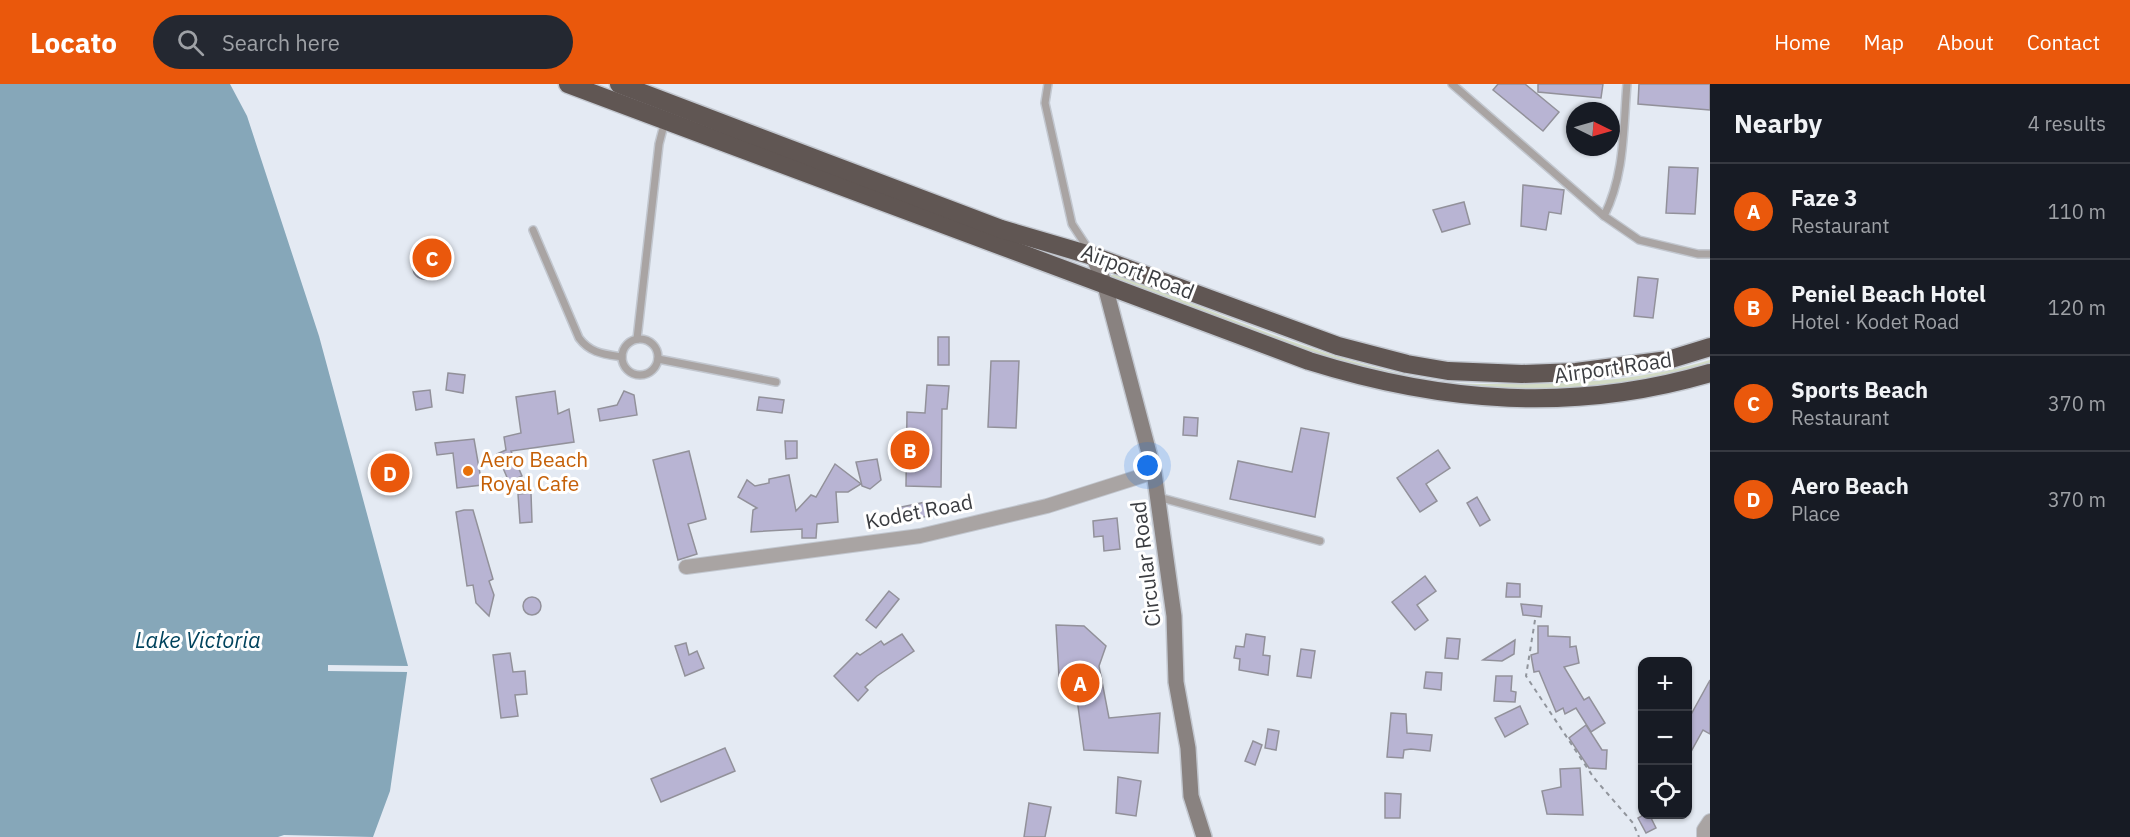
<!DOCTYPE html>
<html lang="en">
<head>
<meta charset="utf-8">
<style>
	body { margin:0; font-family:"IBM Plex Sans",sans-serif; background:#242831; color:#f1f3f6 }
	.controls { position:absolute; right:18px; bottom:18px; display:grid; overflow:hidden; border-radius:12px; box-shadow:0 2px 4px #0004 }
	.controls button { width:54px; height:54px; display:grid; place-items:center; padding:0; border:0; border-bottom:2px solid #363941; background:#171b24; color:#f1f3f6; font:30px sans-serif }
	.compass { position:absolute; left:1566px; top:18px; width:54px; height:54px; border-radius:50%; background:#171b24; box-shadow:0 2px 4px #0004; rotate:95deg }
	.you { position:absolute; left:1148px; top:382px; width:21px; height:21px; margin:-15px; border:4px solid #fff; border-radius:50%; background:#1a73e8; box-shadow:0 0 0 9px #1a73e833 }
	.badge { display:grid; place-items:center; width:39px; height:39px; border-radius:50%; background:#ea580c; color:#fff; font-size:20px; font-weight:700 }
	.pin { position:absolute; translate:-50% -50%; border:3px solid #fff; box-shadow:0 2px 6px #0006 }
	.list { margin:0; padding:0; list-style:none }
	h2 { display:flex; justify-content:space-between; align-items:center; height:78px; margin:0; padding:0 24px; font-size:26px }
	h2 small { font-size:20px; font-weight:400; color:#9ea1a6 }
	.list li { display:grid; grid-template-columns:39px 1fr auto; gap:18px; align-items:center; box-sizing:border-box; height:96px; padding:0 24px; border-top:2px solid #363941 }
	.list b { display:block; font-size:22px; white-space:nowrap }
	.list p { margin:0; font-size:20px; white-space:nowrap; color:#9ea1a6 }
	.list em { font-size:20px; font-style:normal; color:#9ea1a6 }
	.icon { flex:none; width:33px; height:33px; fill:none; stroke:currentColor; stroke-width:2; stroke-linecap:round; stroke-linejoin:round }
	.map { position:relative; flex:none; width:1710px; height:753px; overflow:hidden }
	header { display:flex; align-items:center; gap:36px; box-sizing:border-box; height:84px; padding:0 30px; background:#ea580c; color:#fff }
	header strong { font-size:28px }
	nav { display:flex; gap:33px; margin-inline-start:auto; font-size:21px }
	.search { width:420px; height:54px; background:#242831; display:flex; align-items:center; gap:15px; box-sizing:border-box; padding:0 21px; border-radius:33px; color:#9ea1a6; font-size:22px }
	main { display:flex }
	aside { flex:1; background:#171b24 }
	.map>svg:first-child { display:block }
	.green { fill:#d2dbc5 }
	.water { fill:#86a7b9 }
	.pier { fill:#e4eaf3 }
	.building { fill:#b8b4d3; stroke:#92919a; stroke-width:1.5 }
	.lines { fill:none; stroke-linecap:round; stroke-linejoin:round }
	.lane-casing { stroke:#c2c7cf; stroke-width:10 }
	.street-casing { stroke:#c2c7cf; stroke-width:16 }
	.secondary-casing { stroke:#c2c7cf; stroke-width:18 }
	.highway-casing { stroke:#c2c7cf; stroke-width:21 }
	.path { stroke:#91959c; stroke-width:2; stroke-dasharray:4.5 4.5; stroke-linecap:butt }
	.lane { stroke:#a9a4a3; stroke-width:7 }
	.street { stroke:#a9a4a3; stroke-width:14 }
	.secondary { stroke:#898280; stroke-width:15 }
	.highway { stroke:#605653; stroke-width:18 }
	.food-dot { fill:#e8710a; stroke:#fff; stroke-width:2 }
	.labels { text-anchor:middle; dominant-baseline:central; stroke-width:6; stroke-linejoin:round; paint-order:stroke }
	.street-label { font-size:21px; fill:#3b3d41; stroke:#fff }
	.food-label { font-size:21px; fill:#c56008; stroke:#fff; text-anchor:start }
	.water-label { font-size:22px; font-style:italic; fill:#00435d; stroke:#fff }
</style>
</head>
<body>
<header>
<strong>Locato</strong>
<div class="search"><svg class="icon" aria-label="search" viewBox="0 0 24 24"><circle cx="10" cy="10" r="6"/><path d="M15 15l6 6"/></svg>Search here</div>
<nav><a>Home</a><a>Map</a><a>About</a><a>Contact</a></nav>
</header>
<main>
<div class="map">
<svg width="1710" height="753" viewBox="0 0 1710 753">
	<rect width="100%" height="100%" fill="#e4eaf3"/>
	<path class="green" d="M1117,190c101,39 203,85 310,105 29,6 60,5 90,5 66,0 130,-5 193,-24v6l-91,22 -135,5 -143,-27 -234,-90z"/>
	<path class="water" d="M0,0h230l17,32 72,220 89,330 -18,125 -17,46 -89,-2 -6,2h-278z"/>
	<path class="pier" d="M328,581l80,1v6l-80,-1z"/>
	<g class="building">
		<path d="M1498,0h27l34,28 -16,19 -50,-41z"/>
		<path d="M1538,0h65l-2,14 -63,-6z"/>
		<path d="M1639,0h71v26l-72,-6z"/>
		<path d="M1669,83l29,1 -3,46 -29,-1z"/>
		<path d="M1523,101l41,5 -3,24 -12,-2 -3,18 -25,-4z"/>
		<path d="M1464,118l6,22 -28,8 -9,-22z"/>
		<circle cx="424" cy="184" r="11"/>
		<path d="M1638,193l20,2 -5,39 -19,-2z"/>
		<rect x="938" y="253" width="11" height="28"/>
		<path d="M991,277h28l-3,67 -28,-1z"/>
		<path d="M448,289l17,2 -2,18 -17,-3z"/>
		<path d="M927,301l22,1 -2,23h-5l-1,78 -35,-1 1,-74 18,1z"/>
		<path d="M430,306l2,17 -16,3 -3,-18z"/>
		<path d="M555,307l3,23 11,-5 5,33 -63,9 11,25 -13,6 -12,-28 9,-4 -2,-13 17,-4 -5,-36z"/>
		<path d="M624,307l10,4 3,20 -37,6 -2,-12 19,-4z"/>
		<path d="M759,313l25,3 -2,13 -25,-3z"/>
		<path d="M1184,333l14,1 -1,18 -14,-1z"/>
		<path d="M1301,344l28,5 -14,84 -85,-18 8,-38 54,11z"/>
		<path d="M474,355l8,46 -25,3 -4,-35 -16,2 -2,-12z"/>
		<path d="M785,357h12v17l-11,1z"/>
		<path d="M1438,366l12,18 -24,16 11,17 -17,11 -23,-34z"/>
		<path d="M689,367l17,68 -18,5 9,30 -19,6 -25,-100z"/>
		<path d="M877,375l4,21 -11,9 -8,-3 -6,-24z"/>
		<path d="M835,380l26,20 -13,8h-12l2,30 -21,2 -1,14h-14v-9l-51,3 2,-22 4,-2 -19,-11 9,-17 8,6 14,-3v-4l20,-4 7,36 15,-16 5,2z"/>
		<path d="M531,409l1,29 -12,1 -2,-29z"/>
		<path d="M1477,413l13,23 -10,6 -13,-23z"/>
		<path d="M926,418l3,14 -31,6 -2,-14z"/>
		<path d="M464,426h9l20,69 -4,2 5,14 -5,21 -13,-13 -3,-18 -6,1 -11,-74z"/>
		<path d="M1117,434l3,31 -16,2 -1,-15 -9,1 -1,-16z"/>
		<path d="M1425,492l11,15 -19,14 11,15 -13,10 -23,-28z"/>
		<path d="M1507,499l13,1v13h-14z"/>
		<path d="M889,507l10,8 -23,29 -10,-8z"/>
		<circle cx="532" cy="522" r="9"/>
		<path d="M1521,520l21,2 -1,11 -18,-2z"/>
		<path d="M1056,541l28,1 22,20 -7,20 10,52 51,-5 -2,40 -74,-3 -10,-73h-15z"/>
		<path d="M1538,542h10v10l22,1v10l6,-1 3,17 -15,4 20,33 5,-3 16,26 -14,9 -15,-24 -11,6 -2,-6 -7,4 -17,-41 -5,1 -3,-17 7,-2z"/>
		<path d="M902,550l12,17 -37,25 -12,11 3,3 -10,11 -24,-25 23,-23 3,2 21,-14 3,4z"/>
		<path d="M1246,550l19,3 -2,18 7,1 -2,19 -29,-5 1,-11 -6,-1 2,-12 8,1z"/>
		<path d="M1447,554l13,1 -2,20 -13,-1z"/>
		<path d="M1515,556l-1,14 -12,7 -19,-1z"/>
		<path d="M686,559l3,12 8,-4 7,17 -19,8 -10,-30z"/>
		<path d="M1301,565l14,2 -4,27 -14,-2z"/>
		<path d="M510,569l3,19 12,-1 2,23 -12,1 3,21 -17,2 -8,-63z"/>
		<path d="M1426,588l16,1 -1,17 -17,-2z"/>
		<path d="M1496,592h16l-1,15 5,1 -1,10 -21,-1z"/>
		<path d="M1710,596v54l-7,-4 -15,27v-37z"/>
		<path d="M1520,622l8,18 -23,13 -10,-19z"/>
		<path d="M1391,629l15,1 1,19 25,2 -2,16 -19,-2 -7,1 -1,8 -16,-1z"/>
		<path d="M1586,641l16,25h5l-1,19 -17,-1 -20,-30z"/>
		<path d="M1268,645l11,2 -3,19 -11,-2z"/>
		<path d="M1253,657l9,4 -7,20 -10,-4z"/>
		<path d="M725,664l10,23 -74,31 -10,-23z"/>
		<path d="M1580,684l3,47 -36,-1 -5,-23 19,-4 -1,-18z"/>
		<path d="M1118,693l23,4 -5,35 -20,-3z"/>
		<path d="M1385,709l16,1 -1,24h-15z"/>
		<path d="M1029,719l22,4 -6,30h-21z"/>
		<path d="M1645,730h4l7,14 -10,5 -8,-15z"/>
	</g>
	<g class="lines">
		<defs>
			<g id="lane">
				<path d="M1048,0l-3,19 27,121 17,26"/>
				<path d="M1452,0l152,132 35,24 59,14h12"/>
				<path d="M1604,132c21,-42 19,-86 23,-132"/>
				<path d="M533,146l46,108c11,15 24,16 43,19"/>
				<path d="M637,255l22,-195 6,-23"/>
				<circle cx="640" cy="273" r="18"/>
				<path d="M658,275l118,23"/>
				<path d="M1158,413l162,44"/>
			</g>
			<g id="street">
				<path d="M686,483l234,-31 127,-30 107,-34"/>
				<path d="M1704,753v-7l6,-9"/>
			</g>
			<path id="secondary" d="M1093,172l11,26 50,190 20,144 2,66 12,66 3,48 13,41"/>
			<g id="highway">
				<path d="M568,0l741,277c134,42 265,52 401,12"/>
				<path d="M619,0l382,145 92,27 245,90 69,18 41,7 74,3 54,-2 92,-12 42,-13"/>
			</g>
		</defs>
		<use href="#lane" class="lane-casing"/>
		<use href="#street" class="street-casing"/>
		<use href="#secondary" class="secondary-casing"/>
		<use href="#highway" class="highway-casing"/>
		<path class="path" d="M1535,536l-9,56 68,102 39,45 6,14"/>
		<use href="#lane" class="lane"/>
		<use href="#street" class="street"/>
		<use href="#secondary" class="secondary"/>
		<use href="#highway" class="highway"/>
	</g>
	<circle class="food-dot" cx="468" cy="387" r="6"/>
	<g class="labels">
		<g class="street-label">
			<text transform="translate(1138 187) rotate(21)">Airport Road</text>
			<text transform="translate(1613 283) rotate(-8)">Airport Road</text>
			<text transform="translate(919 427) rotate(-11)">Kodet Road</text>
			<text transform="translate(1145 480) rotate(-97)">Circular Road</text>
		</g>
		<g class="food-label">
			<text x="480" y="375">Aero Beach<tspan x="480" dy="24">Royal Cafe</tspan></text>
		</g>
		<g class="water-label">
			<text x="198" y="555">Lake Victoria</text>
		</g>
	</g>
</svg>
<div class="controls">
<button>+</button>
<button>−</button>
<button><svg class="icon" aria-label="locate" viewBox="0 0 24 24"><circle cx="12" cy="12" r="6"/><path d="M12 2v4M12 18v4M2 12h4M18 12h4"/></svg></button>
</div>
<svg class="compass" viewBox="-18 -18 36 36"><path d="M0-13l5 13h-10z" fill="#e53935"/><path d="M0 13l5-13h-10z" fill="#9ea1a6"/></svg>
<div class="you"></div>
<div class="pin badge" style="left:1080px;top:599px">A</div>
<div class="pin badge" style="left:910px;top:366px">B</div>
<div class="pin badge" style="left:432px;top:174px">C</div>
<div class="pin badge" style="left:390px;top:389px">D</div>
</div>
<aside>
<h2>Nearby<small>4 results</small></h2>
<ul class="list">
<li><span class="badge">A</span><div><b>Faze 3</b><p>Restaurant</p></div><em>110 m</em></li>
<li><span class="badge">B</span><div><b>Peniel Beach Hotel</b><p>Hotel · Kodet Road</p></div><em>120 m</em></li>
<li><span class="badge">C</span><div><b>Sports Beach</b><p>Restaurant</p></div><em>370 m</em></li>
<li><span class="badge">D</span><div><b>Aero Beach</b><p>Place</p></div><em>370 m</em></li>
</ul>
</aside>
</main>
</body>
</html>
